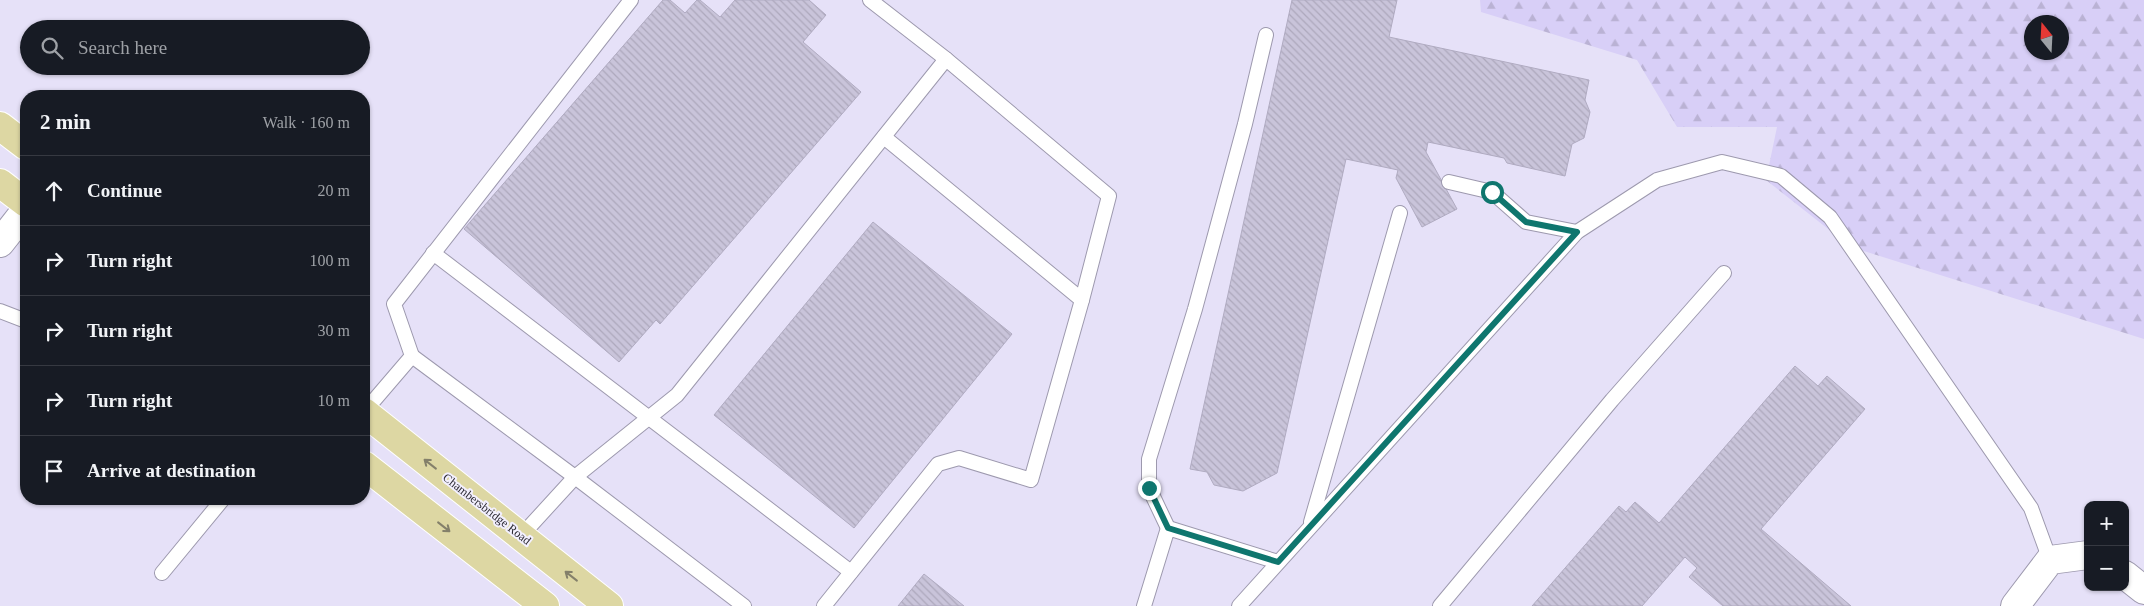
<!DOCTYPE html>
<html lang="en">
<head>
<meta charset="utf-8">
<style>
	body { margin:0; font-family:Georgia,serif; background:#20242c; color:#f1f3f6 }
	.controls { position:absolute; right:15px; bottom:15px; display:grid; overflow:hidden; border-radius:10px; box-shadow:0 1px 4px #0004 }
	.controls button { width:45px; height:45px; display:grid; place-items:center; padding:0; border:0; border-bottom:1px solid #363941; background:#171b24; color:#f1f3f6; font:25px sans-serif }
	.compass { position:absolute; left:2024px; top:15px; width:45px; height:45px; border-radius:50%; background:#171b24; box-shadow:0 1px 4px #0004; rotate:342deg }
	.stop { position:absolute; width:15px; height:15px; margin:-11px; border:4px solid #0f766e; border-radius:50%; background:#fff }
	.stop.end { background:#0f766e; border-color:#fff; box-shadow:0 1px 5px #0008 }
	.list { margin:0; padding:0; list-style:none }
	h2 { display:flex; justify-content:space-between; align-items:center; height:65px; margin:0; padding:0 20px; font-size:21px }
	h2 small { font-size:16px; font-weight:400; color:#9ea1a6 }
	.list li { display:grid; grid-template-columns:32px 1fr auto; gap:15px; align-items:center; box-sizing:border-box; height:70px; padding:0 20px; border-top:1px solid #363941 }
	.list b { display:block; font-size:19px; white-space:nowrap }
	.list em { font-size:16px; font-style:normal; color:#9ea1a6 }
	.icon { flex:none; width:28px; height:28px; fill:none; stroke:currentColor; stroke-width:2; stroke-linecap:round; stroke-linejoin:round }
	.map { position:relative; flex:none; width:2144px; height:606px; overflow:hidden }
	.search { position:absolute; background:#171b24; box-shadow:0 1px 4px #0004; left:20px; top:20px; width:350px; height:55px; display:flex; align-items:center; gap:12px; box-sizing:border-box; padding:0 18px; border-radius:28px; color:#9ea1a6; font-size:19px }
	.panel { position:absolute; background:#171b24; box-shadow:0 1px 4px #0004; left:20px; top:90px; width:350px; height:415px; border-radius:20px }
	.map>svg:first-child { display:block }
	.forest { fill:url(#forest-firs); fill-rule:evenodd }
	.building { fill:url(#building-back-hatch); stroke:#b0abc1 }
	.lines { fill:none; stroke-linecap:round; stroke-linejoin:round }
	.service-casing { stroke:#9d99ae; stroke-width:16 }
	.minor-casing { stroke:#9d99ae; stroke-width:30 }
	.primary-casing { stroke:#fff; stroke-width:30 }
	.service { stroke:#fff; stroke-width:14 }
	.minor { stroke:#fff; stroke-width:28 }
	.primary { stroke:#ddd7a3; stroke-width:28 }
	.oneway { stroke:#84806a }
	.route { stroke:#0f766e; stroke-width:6 }
	.labels { text-anchor:middle; dominant-baseline:central; stroke-width:4; stroke-linejoin:round; paint-order:stroke }
	.street-label { font-size:12px; fill:#2a2831; stroke:#f3f0fe }
</style>
</head>
<body>
<div class="map">
<svg width="2144" height="606" viewBox="0 0 2144 606">
	<defs>
		<pattern id="forest-firs" width="22" height="20" patternUnits="userSpaceOnUse" patternTransform="scale(1.25)"><rect width="22" height="20" fill="#d8cff7"/><path d="M5 1l3.5 6h-7zM16 11l3.5 6h-7z" fill="#bab2d4"/></pattern>
		<pattern id="building-back-hatch" width="6" height="6" patternUnits="userSpaceOnUse" patternTransform="scale(1.25)"><rect width="6" height="6" fill="#c9c4da"/><path d="M-1 5l2 2M0 0l6 6M5-1l2 2" fill="none" stroke="#ada8bc"/></pattern>
	</defs>
	<rect width="100%" height="100%" fill="#e6e1f8"/>
	<path class="forest" d="M1480,0h664v339l-293,-92 -85,-67 11,-53h-100l-40,-67 -156,-48zM2032,22h30v30h-30z"/>
	<g class="building">
		<path d="M663,0h7l15,13 12,-13h3l20,17 15,-17h74l17,15 -23,27 58,50 -201,232 -4,-4 -37,42 -155,-133z"/>
		<path d="M1292,0h105l-8,37 200,43 -4,20 5,12 -6,26 -12,6 -7,32 -58,-13 -3,-5 -76,-16 -2,10 31,57 -35,18 -26,-49 2,-8 -52,-11 -69,314 -34,18 -29,-6 -7,-13 -17,-3z"/>
		<path d="M873,222l139,112 -158,194 -140,-113z"/>
		<path d="M1795,366l23,20 9,-10 38,33 -104,120 90,77h-128l-34,-29 8,-9 -12,-11 -43,49h-110l87,-100 7,6 9,-10 24,21z"/>
		<path d="M924,574l40,32h-66z"/>
	</g>
	<g class="lines">
		<defs>
			<g id="service">
				<path d="M946,59l163,137 -27,104"/>
				<path d="M1449,182l43,10 34,30 51,10"/>
				<path d="M433,253l418,319"/>
				<path d="M0,311l26,10"/>
				<path d="M412,356l163,121 169,129"/>
				<path d="M364,412l48,-56 -18,-52 237,-304"/>
				<path d="M1311,522l89,-309"/>
				<path d="M1168,528l-19,-40v-29l46,-150 50,-185 21,-89"/>
				<path d="M521,536l54,-59 102,-82 269,-336 -76,-59"/>
				<path d="M162,573l61,-74"/>
				<path d="M824,606l114,-142 21,-6 72,22 51,-180 -198,-163"/>
				<path d="M1144,606l24,-78 110,34"/>
				<path d="M1239,606l338,-374 80,-52 65,-18 59,14 49,41 201,291 19,52"/>
				<path d="M1440,606l172,-206 112,-127"/>
			</g>
			<g id="minor">
				<path d="M0,243l26,-33"/>
				<path d="M2125,575l19,15"/>
				<path d="M2015,606l35,-46 38,-5"/>
			</g>
			<g id="primary">
				<path d="M0,126l26,20"/>
				<path d="M0,183l26,20"/>
				<path d="M364,412l245,194"/>
				<path d="M364,465l181,141"/>
			</g>
		</defs>
		<use href="#service" class="service-casing"/>
		<use href="#minor" class="minor-casing"/>
		<use href="#primary" class="primary-casing"/>
		<use href="#service" class="service"/>
		<use href="#minor" class="minor"/>
		<use href="#primary" class="primary"/>
	</g>
	<defs><path id="oneway-shaft" d="M-6 0H5M1.5-3L5.5 0L1.5 3" fill="none" stroke-width="1.6" stroke-linecap="round" stroke-linejoin="round" transform="scale(1.25)"/></defs>
	<g class="oneway">
		<use href="#oneway-shaft" transform="translate(430 464) rotate(-142)"/>
		<use href="#oneway-shaft" transform="translate(444 527) rotate(38)"/>
		<use href="#oneway-shaft" transform="translate(571 576) rotate(-142)"/>
	</g>
	<g class="lines">
		<path class="route" d="M1149,488l19,40 110,34 299,-330 -51,-10 -34,-30"/>
	</g>
	<g class="labels">
		<g class="street-label">
			<text transform="translate(487 509) rotate(38)">Chambersbridge Road</text>
		</g>
	</g>
</svg>
<div class="controls">
<button>+</button>
<button>−</button>
</div>
<svg class="compass" viewBox="-18 -18 36 36"><path d="M0-13l5 13h-10z" fill="#e53935"/><path d="M0 13l5-13h-10z" fill="#9ea1a6"/></svg>
<div class="stop" style="left:1492px;top:192px"></div>
<div class="stop end" style="left:1149px;top:488px"></div>
<div class="search"><svg class="icon" aria-label="search" viewBox="0 0 24 24"><circle cx="10" cy="10" r="6"/><path d="M15 15l6 6"/></svg>Search here</div>
<section class="panel">
<h2>2 min<small>Walk · 160 m</small></h2>
<ul class="list">
<li><svg class="icon" aria-label="ahead" viewBox="0 0 24 24"><path d="M12 20V5M6 11l6-6 6 6"/></svg><div><b>Continue</b></div><em>20 m</em></li>
<li><svg class="icon" aria-label="right" viewBox="0 0 24 24"><path d="M7 20v-9h11M14 6l5 5-5 5"/></svg><div><b>Turn right</b></div><em>100 m</em></li>
<li><svg class="icon" aria-label="right" viewBox="0 0 24 24"><path d="M7 20v-9h11M14 6l5 5-5 5"/></svg><div><b>Turn right</b></div><em>30 m</em></li>
<li><svg class="icon" aria-label="right" viewBox="0 0 24 24"><path d="M7 20v-9h11M14 6l5 5-5 5"/></svg><div><b>Turn right</b></div><em>10 m</em></li>
<li><svg class="icon" aria-label="arrive" viewBox="0 0 24 24"><path d="M6 21V4h12l-3 4 3 4H6"/></svg><div><b>Arrive at destination</b></div></li>
</ul>
</section>
</div>
</body>
</html>
